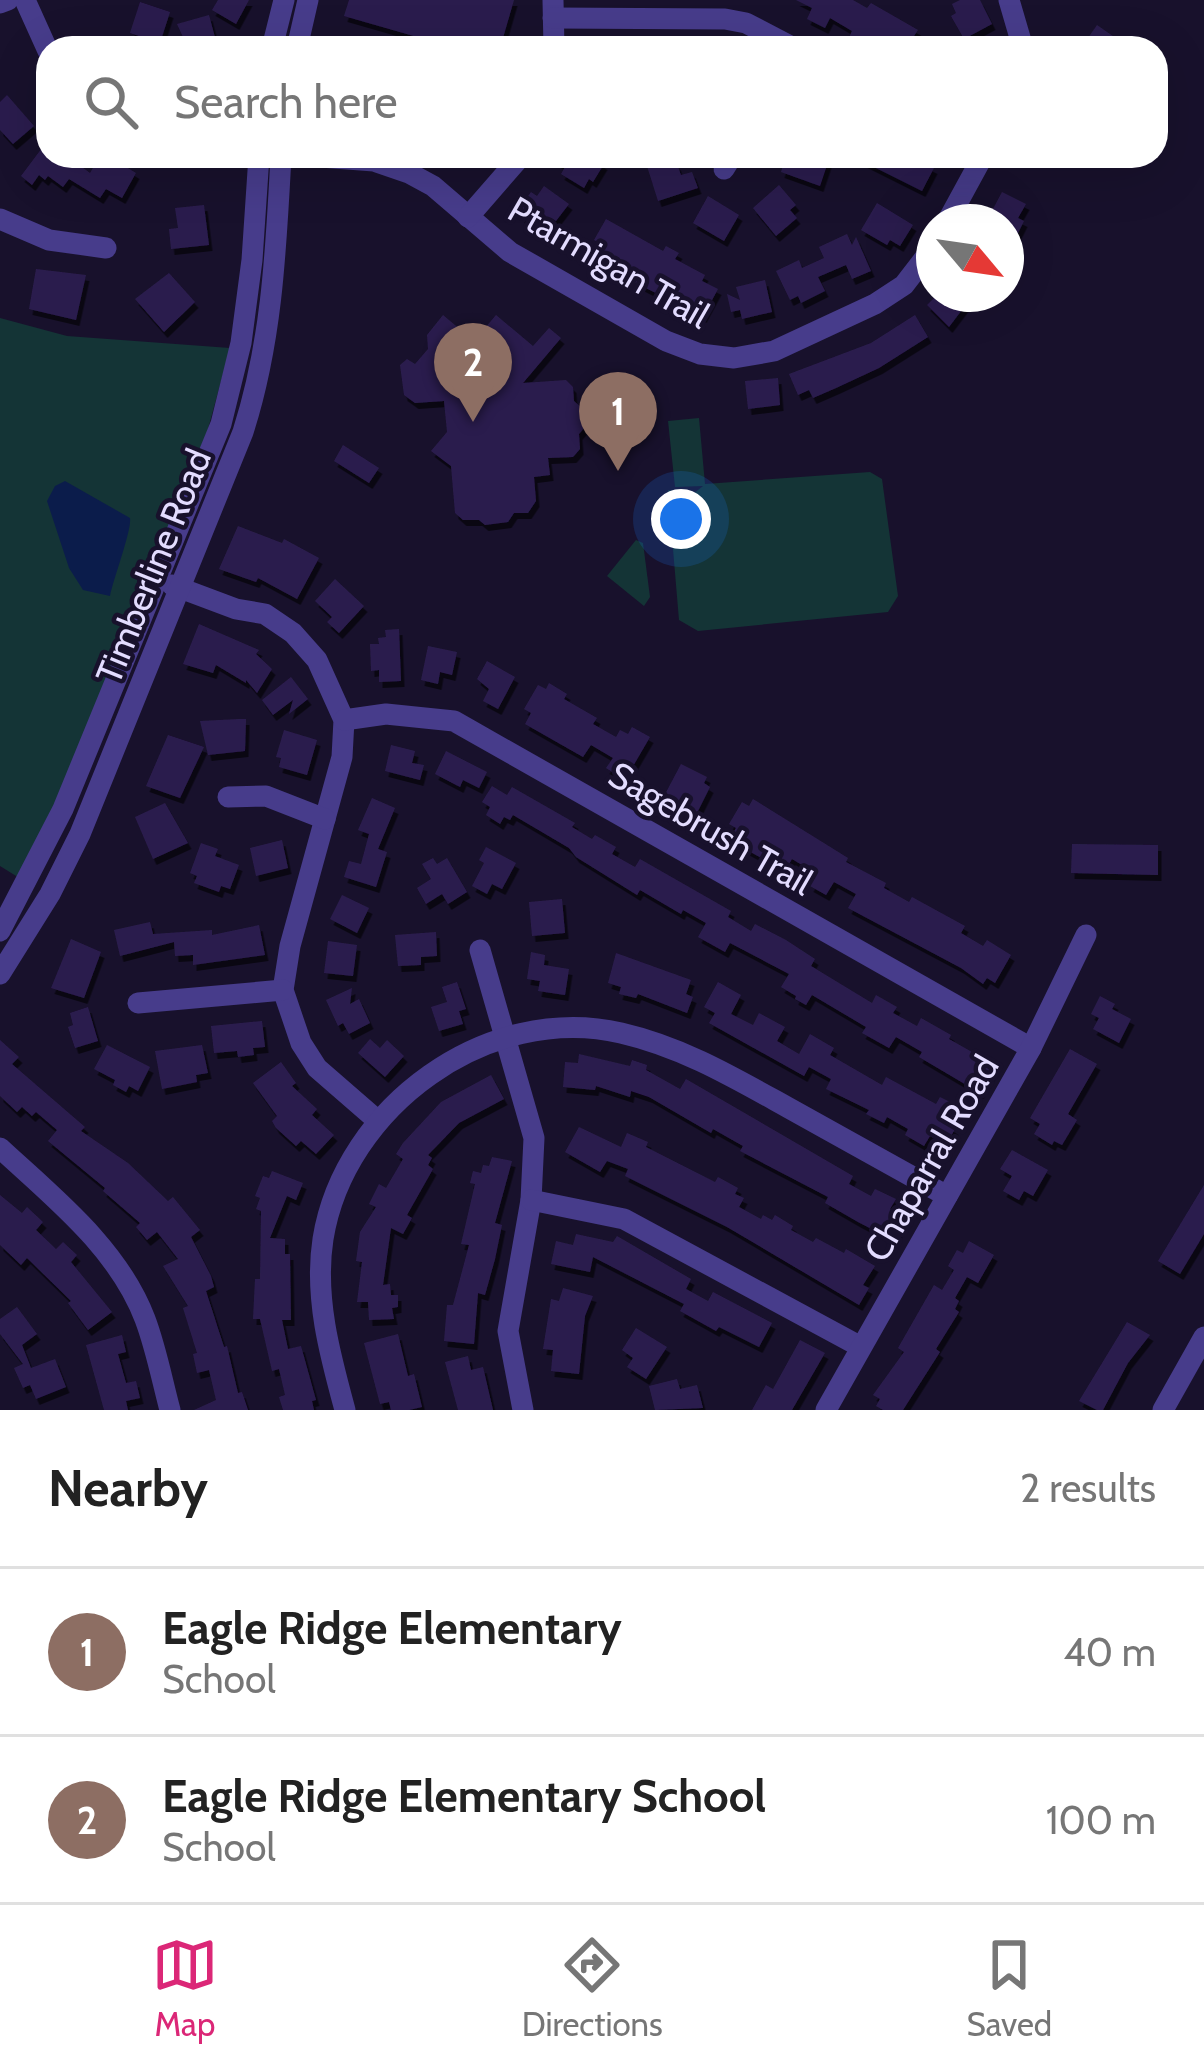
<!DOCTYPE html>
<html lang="en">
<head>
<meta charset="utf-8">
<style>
	body { margin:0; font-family:Cabin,sans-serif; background:#f2f2f2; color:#222 }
	.compass { position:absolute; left:916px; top:204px; width:108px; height:108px; border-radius:50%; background:#fff; box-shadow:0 12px 48px #0002; rotate:119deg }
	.you { position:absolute; left:681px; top:519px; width:42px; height:42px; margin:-30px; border:9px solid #fff; border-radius:50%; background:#1a73e8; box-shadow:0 0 0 18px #1a73e833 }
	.badge { display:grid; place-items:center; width:78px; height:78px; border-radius:50%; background:#db2777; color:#fff; font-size:39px; font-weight:700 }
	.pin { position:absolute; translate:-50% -99px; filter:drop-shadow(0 3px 6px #0008) }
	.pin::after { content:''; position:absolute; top:63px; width:42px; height:36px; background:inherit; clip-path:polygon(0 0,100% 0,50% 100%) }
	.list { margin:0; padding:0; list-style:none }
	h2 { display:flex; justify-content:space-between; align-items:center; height:156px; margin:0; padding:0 48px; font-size:51px }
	h2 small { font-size:39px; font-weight:400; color:#767676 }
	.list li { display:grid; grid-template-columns:78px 1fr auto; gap:36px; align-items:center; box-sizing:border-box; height:168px; padding:0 48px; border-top:3px solid #e0e0e0 }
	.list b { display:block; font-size:45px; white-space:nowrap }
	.list p { margin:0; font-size:39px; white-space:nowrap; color:#767676 }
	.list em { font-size:39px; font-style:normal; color:#767676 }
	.icon { flex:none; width:66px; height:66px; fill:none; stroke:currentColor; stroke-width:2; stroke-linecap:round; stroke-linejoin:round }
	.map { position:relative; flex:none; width:1204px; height:1410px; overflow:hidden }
	.search { position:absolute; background:#fff; box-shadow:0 12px 48px #0002; left:36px; right:36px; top:36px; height:132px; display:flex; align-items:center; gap:30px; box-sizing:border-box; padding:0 42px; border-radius:36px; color:#767676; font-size:45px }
	.sheet { height:492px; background:#fff }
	nav { display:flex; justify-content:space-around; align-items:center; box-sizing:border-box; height:168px; border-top:3px solid #e0e0e0; background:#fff; font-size:33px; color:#767676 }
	nav a { display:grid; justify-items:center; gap:6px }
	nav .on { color:#db2777 }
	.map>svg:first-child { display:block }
	.green { fill:#143436 }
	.water { fill:#0b1c4b }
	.building { fill:#2b1d4d; filter:url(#shadow) }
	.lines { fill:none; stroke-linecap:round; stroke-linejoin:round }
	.minor { stroke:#473c8b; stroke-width:21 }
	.labels { text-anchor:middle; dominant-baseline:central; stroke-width:9; stroke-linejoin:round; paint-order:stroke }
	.street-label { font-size:36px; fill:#e3dcff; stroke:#18112c }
</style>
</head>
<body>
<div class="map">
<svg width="1204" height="1410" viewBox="0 0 1204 1410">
	<defs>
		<filter id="shadow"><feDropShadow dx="3.5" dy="6" stdDeviation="0" flood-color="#0009"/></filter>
	</defs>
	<rect width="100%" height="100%" fill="#18112c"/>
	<g class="green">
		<path d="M0,318l67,18 163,12 -22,81 -135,336 -52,114 -21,-13z"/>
		<path d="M699,418l6,66 165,-12 12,7 16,117 -10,16 -190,19 -19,-11 -11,-130 25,4 10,-8 -28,1 -7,-66z"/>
		<path d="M636,540l7,3 7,54 -6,9 -37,-30z"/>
	</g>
	<path class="water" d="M65,481l65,37c2,12 -17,62 -20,78l-27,-6 -14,-22 -22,-67 8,-15z"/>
	<g class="building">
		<path d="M218,0h31l-13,24 -24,-14z"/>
		<path d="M349,0h165l-14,48h-56l1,-3 -101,-29z"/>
		<path d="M796,0h57l14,8 4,-5 47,27 -4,6 21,12h-78l-10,-6 5,-11 -22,-13 -5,10 -18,-9 5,-11z"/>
		<path d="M960,0h20l12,24 -28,15 -13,-23 5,-3 -4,-9z"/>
		<path d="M140,2l30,10 -10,31 -30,-10z"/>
		<path d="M209,15l8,30 -29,3 -11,-24z"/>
		<path d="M1097,25l33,23h-49z"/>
		<path d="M7,95l27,31 -21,18 -13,-14v-28z"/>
		<path d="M48,140v16h19l23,17 10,-17h8l28,17 -14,25 -16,-9 -6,9 -31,-19 -6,8 -15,-11 -3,4 -6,-5 -7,10 -11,-9z"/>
		<path d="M548,156h43l13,8 -11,18 -4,-3 -5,9 -23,-14 4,-7z"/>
		<path d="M786,156l43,3 -9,27 -39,-14z"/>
		<path d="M852,156h81l-5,9 6,3 -12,23z"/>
		<path d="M669,159l2,7 6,-2 4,11 11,-3 6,16 -40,13 -11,-35z"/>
		<path d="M779,185l17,20 -6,5 7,8 -21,18 -23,-28z"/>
		<path d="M544,186l25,18 -13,17 -5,-3 -6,8 -9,-6 -4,5 -11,-8 4,-6 -5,-4 11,-15 6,4z"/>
		<path d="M1002,192l24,12 -8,14 6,3 -9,18 -6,-3 -3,6v-20h-20z"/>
		<path d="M708,196l31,19 -15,26 -31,-18z"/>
		<path d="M877,203l36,22 -13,21 -10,-6 -3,5 -26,-15z"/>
		<path d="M204,205l5,40 -38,4 -2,-20 9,-1 -3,-20z"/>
		<path d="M606,219l57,32 3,-5 13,7 -4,6 30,16 -3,6 16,8 -15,28 -69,-35 5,-8 -23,-13 -5,8 -19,-11 8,-15 -6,-3z"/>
		<path d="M847,234l5,11 4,-8 15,34 -19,8 -6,-14 -28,12 7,14 -24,12 -3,-7 -8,4 -14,-29 23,-11 3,8 22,-10 -5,-11z"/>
		<path d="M36,269l50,6 -10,45 -47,-11z"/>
		<path d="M169,273l26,29 -31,30 -29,-33z"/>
		<path d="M765,280l7,32 -30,7 -2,-9 -9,2 -4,-18 13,6 -4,-13z"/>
		<path d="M938,294h36l-25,33 -22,-22z"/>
		<path d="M443,315l31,26 22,-26 37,31 16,-18 12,10 -38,45 43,-3 7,7 1,14 9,8 2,18 -6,7 1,15 -7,8 -25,1 2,17 -16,2 2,24 -8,12h-14l-6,9 -23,3 -6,-5h-16l-8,-7 -4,-47 -20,-15 16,-19 -3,-31 -29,2 -11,-8 -4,-30 7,-6 8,5 13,-15 -1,-14z"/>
		<path d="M915,315l13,22 -49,31 -43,20 -23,10 -4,-8 -11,5 -9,-21 82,-31z"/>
		<path d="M778,378l2,27 -32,4 -3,-28z"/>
		<path d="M343,445l36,23 -10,15 -35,-22z"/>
		<path d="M238,526l44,17 2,-4 35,19 -22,41 -39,-21 -2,4 -37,-13z"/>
		<path d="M335,579l29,27 -25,27 -12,-11 5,-5 -17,-16z"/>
		<path d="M199,624l60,26 -3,4 16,15 -15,24 -11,-13v3l-30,-18 -3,8 -30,-9z"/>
		<path d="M399,629l2,52 -22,1v-12l-8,1 -1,-27h9l-1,-6 8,-1 -1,-7z"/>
		<path d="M428,646l29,6 -5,23 -12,-3 -2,12 -17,-4z"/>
		<path d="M487,661l28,16 -17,32 -15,-8 6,-12 -12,-10z"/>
		<path d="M291,677l17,22 -19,15 4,-14 -20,15 -11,-15z"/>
		<path d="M549,683l18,11 -3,5 33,19 -4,6 23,13 4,-7 8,4 4,-7 18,10 -25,43 -19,-12 7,-10 -22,-13 -8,12 -58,-33 6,-11 -7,-4 14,-24 8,4z"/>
		<path d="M239,719h7l-1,32 -37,4 -8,-34z"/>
		<path d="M284,730l33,10 -10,35 -28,-8 2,-9 -5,-1z"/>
		<path d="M168,735l36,12 -24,51 -34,-12z"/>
		<path d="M391,745l24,6 -3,12 12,2 -4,15 -35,-9z"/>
		<path d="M446,751l41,21 -8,16 -16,-8 -3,7 -25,-13z"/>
		<path d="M681,764l26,13 -3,6 6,4 -14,28 -33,-17z"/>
		<path d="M492,786l15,9 5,-8 63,36 -3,4 20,12 3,-4 21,12 -4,7 23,13 5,-8 91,52 -3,6 23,14 4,-7 31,16 29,19 -4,7 61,37 4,-8 21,12 -4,6 24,13 4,-8 30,17 -2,4 30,17 -3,5 17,10 -13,22 -61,-36 3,-5 -26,-15 -7,11 -27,-15 4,-6 -54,-32 -6,10 -11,-6 1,-3 -15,-9 8,-13 -59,-31 -5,9 -27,-15 8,-14 -23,-13 -2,4 -41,-24 -3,5 -61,-38 -7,-9 -56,-33 -3,5 -6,-3 -4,7 -14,-9 4,-8 -8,-5z"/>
		<path d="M372,798l23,10 -17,41 9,3 -11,35 -32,-10 5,-16 12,3 8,-30 -11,-4z"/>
		<path d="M753,799l95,59 -2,4 40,21 -2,5 25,14 3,-5 53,29 -4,7 22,13 4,-6 24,15 -16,28 -8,-5 -4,6 -22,-16 -113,-60 8,-14 -22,-12 -8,13 -16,-9 7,-12 -25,-15 -7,12 -56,-31 7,-12 -7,-4 13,-22 7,4z"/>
		<path d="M165,803l23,40 -35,16 -18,-42z"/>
		<path d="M282,840l6,28 -32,8 -6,-28z"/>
		<path d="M201,843l17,6 -3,7 24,9 -9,24 -9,-3 -2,6 -25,-9 3,-7 -7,-3z"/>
		<path d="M1072,844l86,1v30l-87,-2z"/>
		<path d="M486,847l30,16 -14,26 -10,-5 -5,10 -15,-8 12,-23 -5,-3z"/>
		<path d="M433,858l4,6 10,-6 20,34 -19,12 -6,-10 -16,10 -9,-16 14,-9 -9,-15z"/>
		<path d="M342,895l27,13 -12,25 -27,-14z"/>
		<path d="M562,899l3,34 -33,3 -3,-34z"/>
		<path d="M150,922l3,12 59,-4v5l47,-10 6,30 -72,10v-10l-18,1 -1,-14 -54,14 -6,-26z"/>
		<path d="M436,932l1,24 -16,1v8l-23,1 -3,-31z"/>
		<path d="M71,939l30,13 -17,46 -33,-10z"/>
		<path d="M328,941l29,4 -4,31 -29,-3z"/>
		<path d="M531,952l14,3 -1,10 25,4 -4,26 -27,-4 2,-10 -13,-2z"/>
		<path d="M616,953l75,27 -5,14 7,3 -6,16 -49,-19 -2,4 -17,-4 2,-7 -13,-4z"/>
		<path d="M457,982l9,27 -7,2 4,13 -24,7 -8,-24 16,-5 -5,-15z"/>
		<path d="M718,982l23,13 -10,19 22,11 6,-12 26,14 -8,14 22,13 11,-20 24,14 -4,7 52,30 4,-8 50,27 4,-7 12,6 -6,10 7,4 -4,8 6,4 -9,16 -16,-9 -6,10 -19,-11 3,-6 -21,-12 -3,6 -18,-9 3,-4 -43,-21 5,-10 -22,-12 -5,9 -95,-53 6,-10 -11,-6z"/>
		<path d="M352,988l-2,16 9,-5 11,24 -21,11 -6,-11 -5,3 -12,-26z"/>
		<path d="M1100,996l15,8 -3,5 19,10 -12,24 -26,-14 6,-11 -8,-4z"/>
		<path d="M88,1007l10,34 -23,7 -7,-21 5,-2 -3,-12z"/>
		<path d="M262,1021l3,26 -12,1 1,7 -16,2 -1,-6 -23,2 -3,-27z"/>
		<path d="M370,1039l10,9 7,-8 17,16 -19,21 -27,-24z"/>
		<path d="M0,1040l19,17 -7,7 73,63 -4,4 47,32 40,38 5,-4 27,33 -9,7 20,39 3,11 -8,4 18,56 3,-1 11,47 4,-1 6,18h-54l22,-10 -7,-30 -12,3 -4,-19 4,-1 -14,-45 5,-2 -25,-40 15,-7 -21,-27 -10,8 -11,-13 4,-4 -37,-32 2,-3 -57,-47 9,-11 -21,-18 -4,4 -10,-9 -5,5 -17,-16z"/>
		<path d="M107,1045l43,22 -12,24 -9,-5 -3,6 -13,-7 2,-5 -21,-11z"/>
		<path d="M202,1045l6,28 -12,2 1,7 -35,7 -7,-38z"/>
		<path d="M1070,1049l27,15 -29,50 9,6 -15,25 -8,-4 -2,4 -18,-11 6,-10 -10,-6z"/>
		<path d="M579,1054l51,12 2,-6 15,5 -1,5 34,19 6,-10 167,97 -4,8 22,12 4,-7 21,10 -6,10 16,8 -8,16 -7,-4 -4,8 -29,-15 -33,-19 3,-6 -88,-46 3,-5 -30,-17 -2,4 -62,-36 -18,-6 -1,6 -34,-11 -1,4 -32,-3 2,-25 13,1z"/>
		<path d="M281,1062l15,21 -4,3 25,23 -5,6 22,20 -18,19 -15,-13 -5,5 -20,-18 -4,-7 5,-5 -24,-33z"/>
		<path d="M491,1075l13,24 -45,24 -31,32 4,3 -4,7 5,4 -26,46 5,3 -9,16 -12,-6 -8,57 7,-1 1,11h7v12l-6,1 2,11 -25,1 -1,-18h-11l5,-40 -6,-1 4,-29 16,-25 -7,-3 10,-20 7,4 17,-29 -7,-5 7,-11 38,-41z"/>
		<path d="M579,1127l42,20 6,-14 21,9 -2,5 69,35 3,-5 20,11 -3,6 9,4 -5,9 22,12 2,-4 9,5 3,-5 18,11 -2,4 22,12 3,-4 28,15 2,-4 29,17 -12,19 6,3 -10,17 -132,-78 -102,-51 3,-7 -21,-8 -7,11 -35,-20z"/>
		<path d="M1012,1150l36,20 -15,26 -9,-5 -5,9 -16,-9 9,-15 -12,-7z"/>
		<path d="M492,1157l20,4 -17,62 7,2 -7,34 -10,36 -7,-2 -4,51 -30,-3 3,-36h6l16,-60 -8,-1 14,-60 -5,-1 3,-12 8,2 2,-8 6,1z"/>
		<path d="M272,1171l31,12 -7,17 -9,-4 -17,42 15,1v15h5l1,66h-9l6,29 13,-3 15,54 -4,1 2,9h-31l-4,-13 6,-2 -6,-26 -7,2 -12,-52h-7l2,-40h5l1,-68 -5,-2 4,-11 -5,-2 8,-20 6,2z"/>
		<path d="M1204,1185v49l-24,40 -22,-13z"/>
		<path d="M0,1195l22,18 5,-6 16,15 -7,8 20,19 7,-7 14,13 -6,7 41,50 -24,18 -20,-27 3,-2 -44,-43 -6,7 -21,-20z"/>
		<path d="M576,1234l37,8 4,-6 74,43 -5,10 22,12 5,-9 59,31 -13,24 -40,-20 -3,4 -36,-20 4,-7 -91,-47 -3,15 -39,-8 5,-23 17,4z"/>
		<path d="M969,1241l25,14 -16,28 -11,-6 -12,21 4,3 -4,8 4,3 -23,37 4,3 -37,58h-20l-7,-4 4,-7 -7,-4 31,-43 -6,-4 36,-63 8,5 12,-20 -6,-4 9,-16 6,3z"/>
		<path d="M563,1288l30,8 -8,20 -6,58 -28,-3 2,-21 -10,-1 8,-50 8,2z"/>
		<path d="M17,1307l20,27 -15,11 9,23 24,-9 11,28 -30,12 -6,-14 -7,3 -9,-20 9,-4 -23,-30v-15z"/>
		<path d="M1127,1322l23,13 -22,28 -25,47h-6l-18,-9z"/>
		<path d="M636,1328l31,19 -21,32 -19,-12 6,-9 -11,-8z"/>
		<path d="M398,1334l10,42 6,-2 8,33 -13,3h-18l-2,-8 -9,2 -16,-61z"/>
		<path d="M122,1335l4,17 -8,2 8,29 10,-2 4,17 -14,3 2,9h-24l-18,-65z"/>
		<path d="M800,1340l25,13 -33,57h-40l14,-25 7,4z"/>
		<path d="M468,1356l3,14 12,-3 10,43h-35l-13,-48z"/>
		<path d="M677,1379l3,10 17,-4 6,23 -48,2 -6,-24z"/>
	</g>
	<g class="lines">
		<g class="minor">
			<path d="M25,0l23,51"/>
			<path d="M553,0l1,48"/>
			<path d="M1009,0l14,48"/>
			<path d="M0,3l8,-3"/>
			<path d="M553,18l172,1 21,4 48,25"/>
			<path d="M272,48l12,-48"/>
			<path d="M297,48l11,-48"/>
			<path d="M307,156l67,5 35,12 24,13 77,66 156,89 34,13 34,4 40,-7 101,-47 29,-19 30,-39"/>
			<path d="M724,169l8,-13"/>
			<path d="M468,217l53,-61"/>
			<path d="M0,219l49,21 57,8"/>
			<path d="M947,222l36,-66"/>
			<path d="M172,585l64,24 29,5 28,19 24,27 27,60 -2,37 -52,189 -7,44 18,53 16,25 61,53"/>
			<path d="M344,720l42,-6 68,7 577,327"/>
			<path d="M228,797l38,-1 59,23"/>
			<path d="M0,931l63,-122 158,-385 20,-81 11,-83 7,-104"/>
			<path d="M480,950l54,188 -3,62 -23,131 15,79"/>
			<path d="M0,974l50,-80 30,-60 163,-402c29,-90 33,-182 38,-276"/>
			<path d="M138,1003l145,-13"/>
			<path d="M0,1148c54,50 118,100 145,171 11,29 17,61 25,91"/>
			<path d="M531,1200l93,19 237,128"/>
			<path d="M345,1410c-15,-55 -31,-113 -22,-171 21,-132 165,-237 298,-206 61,14 112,44 166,74 53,30 107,59 160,89"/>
			<path d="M826,1410l205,-362 55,-113"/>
			<path d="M1163,1410l41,-73"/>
		</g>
	</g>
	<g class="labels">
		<g class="street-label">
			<text transform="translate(609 262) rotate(30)">Ptarmigan Trail</text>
			<text transform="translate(153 566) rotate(-68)">Timberline Road</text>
			<text transform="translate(711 828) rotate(30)">Sagebrush Trail</text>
			<text transform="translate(931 1158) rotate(-60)">Chaparral Road</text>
		</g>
	</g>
</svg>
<svg class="compass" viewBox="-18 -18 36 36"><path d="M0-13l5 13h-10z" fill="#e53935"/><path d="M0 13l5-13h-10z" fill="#767676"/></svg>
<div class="you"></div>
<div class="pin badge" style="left:618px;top:471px;background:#8d6e63">1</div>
<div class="pin badge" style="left:473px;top:422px;background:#8d6e63">2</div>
<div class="search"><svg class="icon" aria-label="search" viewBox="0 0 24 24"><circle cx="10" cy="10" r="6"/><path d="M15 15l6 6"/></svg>Search here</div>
</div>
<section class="sheet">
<h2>Nearby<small>2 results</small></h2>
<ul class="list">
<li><span class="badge" style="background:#8d6e63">1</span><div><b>Eagle Ridge Elementary</b><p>School</p></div><em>40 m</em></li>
<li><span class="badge" style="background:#8d6e63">2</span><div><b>Eagle Ridge Elementary School</b><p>School</p></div><em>100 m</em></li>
</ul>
</section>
<nav>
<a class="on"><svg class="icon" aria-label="map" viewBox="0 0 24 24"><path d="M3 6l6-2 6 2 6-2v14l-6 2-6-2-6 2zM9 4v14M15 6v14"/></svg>Map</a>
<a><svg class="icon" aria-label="directions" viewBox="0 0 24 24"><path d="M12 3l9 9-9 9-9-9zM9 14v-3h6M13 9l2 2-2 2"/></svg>Directions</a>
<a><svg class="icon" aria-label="saved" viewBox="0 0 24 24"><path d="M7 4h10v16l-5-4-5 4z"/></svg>Saved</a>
</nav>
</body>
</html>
